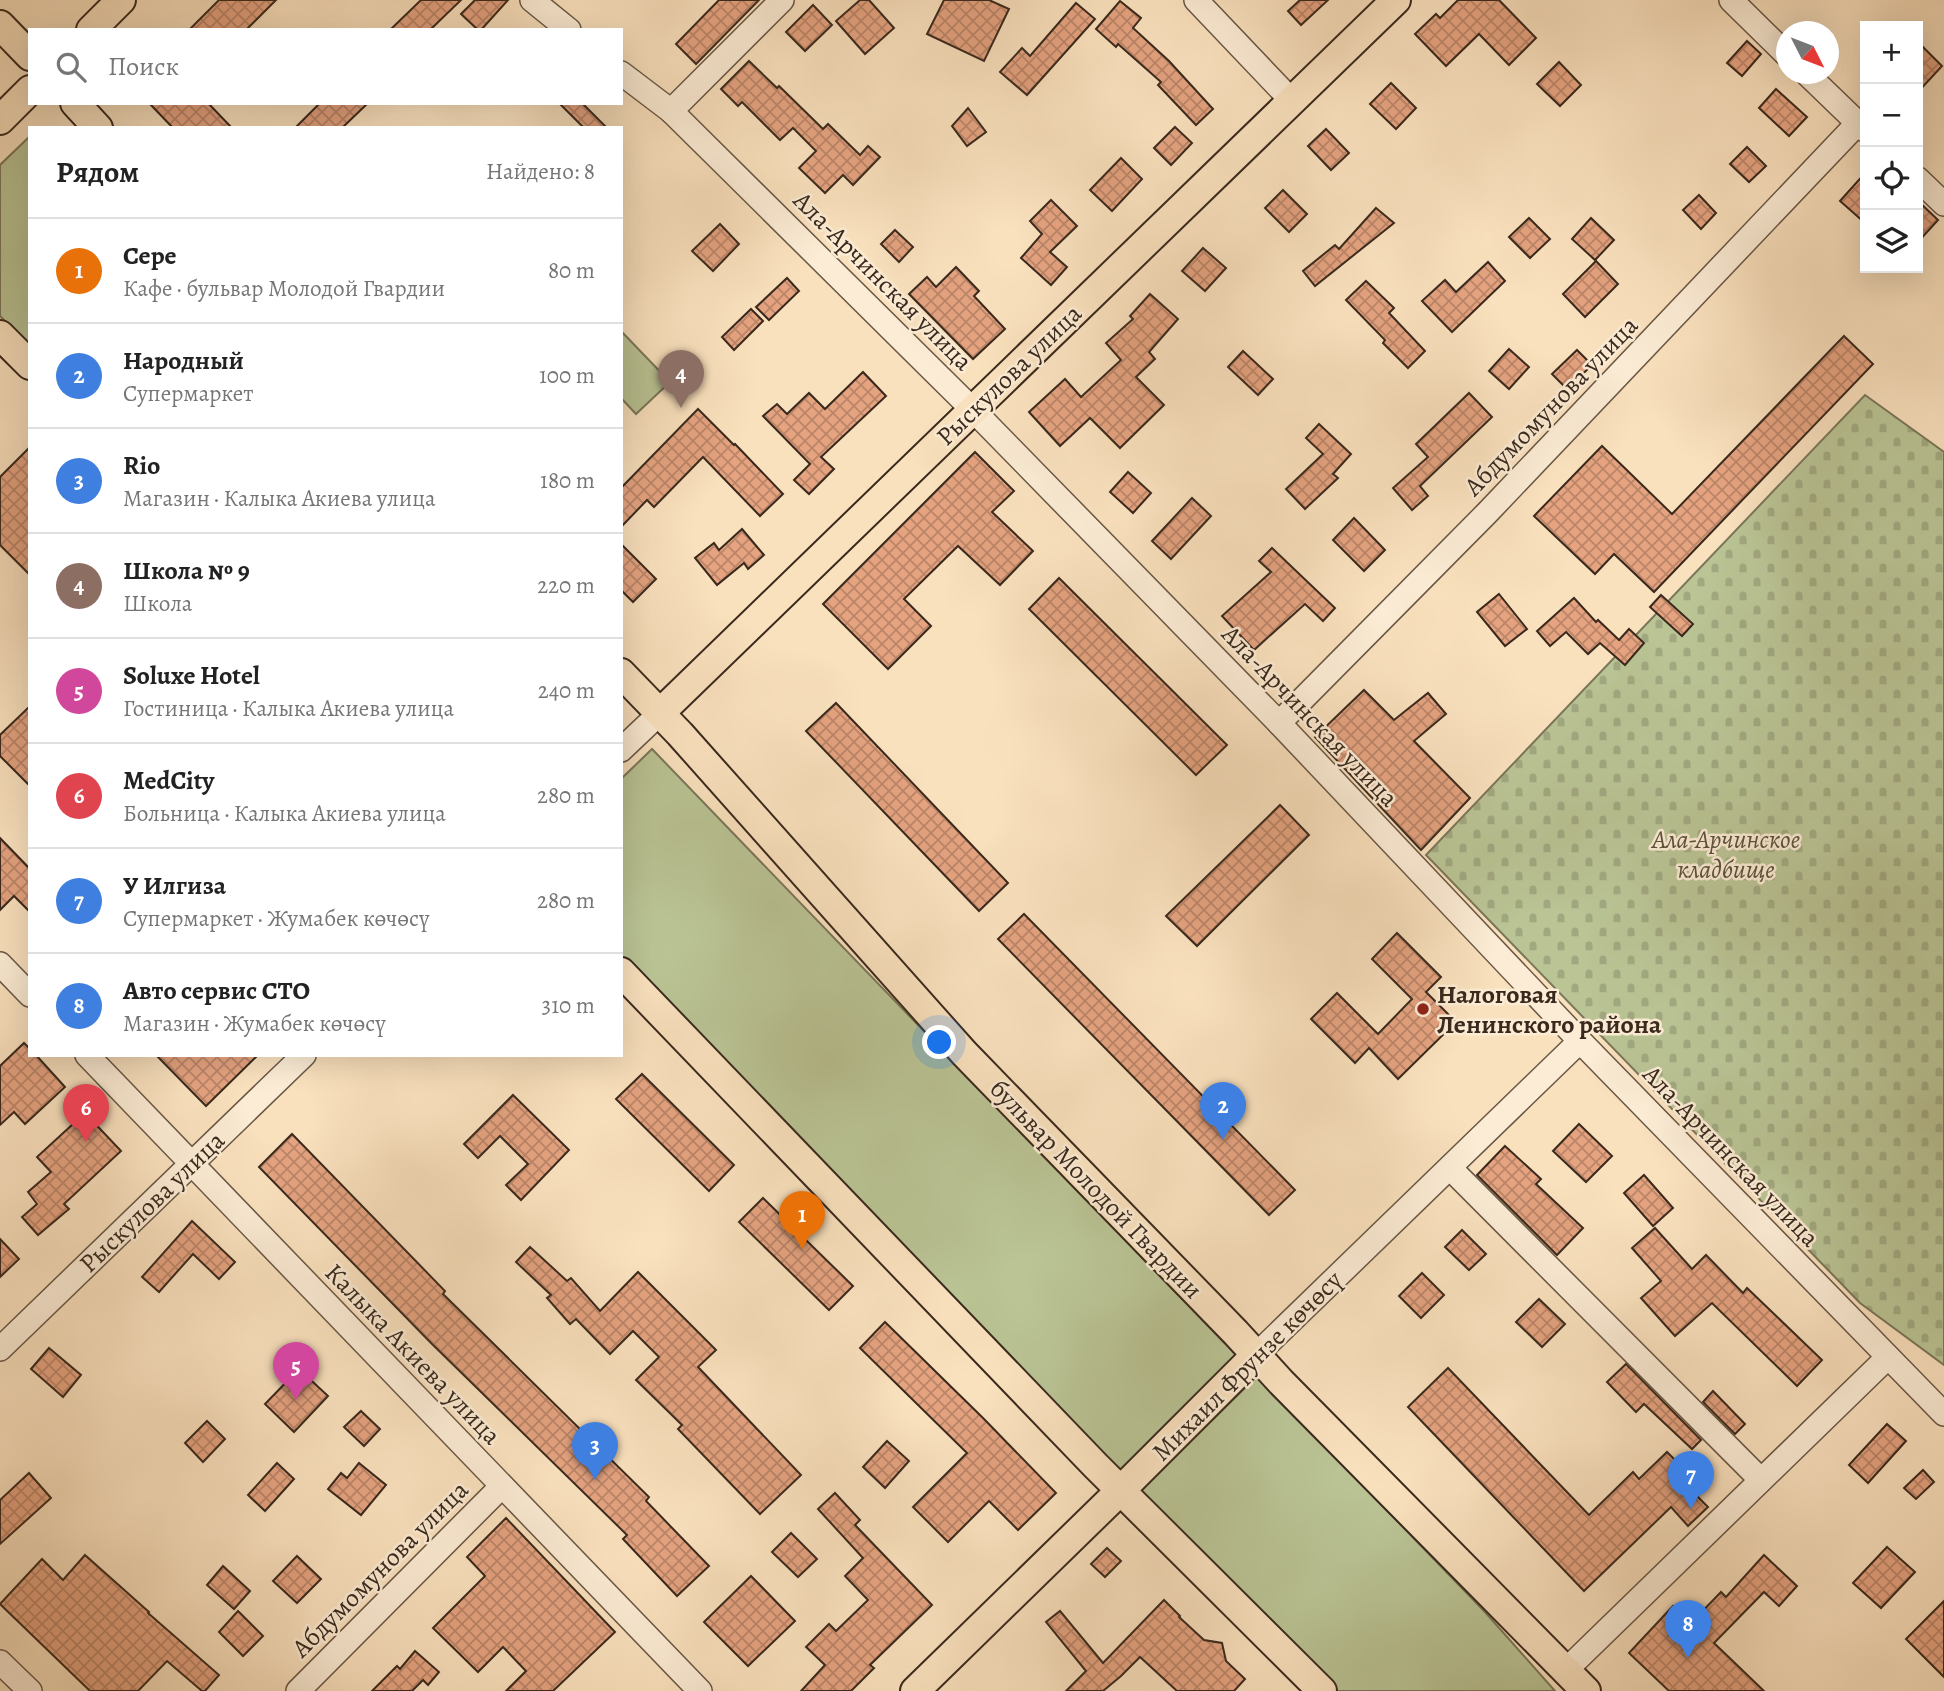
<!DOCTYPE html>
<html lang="ru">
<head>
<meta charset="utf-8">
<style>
	body { margin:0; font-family:Alegreya,serif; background:#f2f2f2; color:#222 }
	.controls { position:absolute; right:21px; top:21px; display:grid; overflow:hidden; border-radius:0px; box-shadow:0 7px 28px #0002 }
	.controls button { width:63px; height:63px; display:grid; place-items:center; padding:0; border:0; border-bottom:2px solid #e0e0e0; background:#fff; color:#222; font:35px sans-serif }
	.compass { position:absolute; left:1776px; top:21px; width:63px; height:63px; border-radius:50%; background:#fff; box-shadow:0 7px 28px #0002; rotate:132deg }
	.you { position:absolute; left:940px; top:1043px; width:24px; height:24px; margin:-18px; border:5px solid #fff; border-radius:50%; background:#1a73e8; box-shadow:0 0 0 10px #1a73e833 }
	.badge { display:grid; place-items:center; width:46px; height:46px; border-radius:50%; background:#ea580c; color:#fff; font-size:23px; font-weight:700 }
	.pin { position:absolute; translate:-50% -58px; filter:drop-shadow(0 2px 4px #0008) }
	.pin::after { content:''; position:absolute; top:37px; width:24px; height:21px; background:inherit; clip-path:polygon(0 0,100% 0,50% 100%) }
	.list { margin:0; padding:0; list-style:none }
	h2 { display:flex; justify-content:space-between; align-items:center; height:91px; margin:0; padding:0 28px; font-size:30px }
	h2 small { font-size:23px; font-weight:400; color:#767676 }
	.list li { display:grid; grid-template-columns:46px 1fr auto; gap:21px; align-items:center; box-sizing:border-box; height:105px; padding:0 28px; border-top:2px solid #e0e0e0 }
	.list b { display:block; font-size:26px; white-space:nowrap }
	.list p { margin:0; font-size:23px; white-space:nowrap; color:#767676 }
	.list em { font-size:23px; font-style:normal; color:#767676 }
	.icon { flex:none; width:38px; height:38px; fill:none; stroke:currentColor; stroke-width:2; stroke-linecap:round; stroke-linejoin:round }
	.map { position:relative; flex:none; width:1944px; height:1691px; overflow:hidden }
	.search { position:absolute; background:#fff; box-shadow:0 7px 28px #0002; left:28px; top:28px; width:595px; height:77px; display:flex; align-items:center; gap:18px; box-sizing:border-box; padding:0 24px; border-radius:0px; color:#767676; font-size:26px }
	.panel { position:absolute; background:#fff; box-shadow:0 7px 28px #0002; left:28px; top:126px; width:595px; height:931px; border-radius:0px }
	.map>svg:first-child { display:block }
	.green { fill:#bac495; stroke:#7a7659; stroke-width:2 }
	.cemetery { fill:url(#cemetery-stones); stroke:#7a7659; stroke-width:2 }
	.building { fill:url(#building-cross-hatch); stroke:#39291d; stroke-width:2 }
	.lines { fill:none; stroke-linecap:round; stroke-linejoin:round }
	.minor-casing { stroke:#695745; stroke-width:26 }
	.major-casing { stroke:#39291d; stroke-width:32 }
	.minor { stroke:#fcecd5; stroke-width:23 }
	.major { stroke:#fae1be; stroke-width:28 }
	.poi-dot { fill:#8f2418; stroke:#fcecd5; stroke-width:2.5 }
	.labels { text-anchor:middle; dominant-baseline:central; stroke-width:5; stroke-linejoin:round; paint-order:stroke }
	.street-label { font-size:26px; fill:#39291d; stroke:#fcecd5 }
	.park-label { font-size:26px; font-style:italic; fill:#59503b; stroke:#fcecd5 }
	.poi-label { font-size:26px; font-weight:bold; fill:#39291d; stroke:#fcecd5; text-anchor:start }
</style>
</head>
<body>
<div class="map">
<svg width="1944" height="1691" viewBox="0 0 1944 1691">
	<defs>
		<pattern id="cemetery-stones" width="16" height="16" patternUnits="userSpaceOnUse" patternTransform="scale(1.75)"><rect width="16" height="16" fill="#bac495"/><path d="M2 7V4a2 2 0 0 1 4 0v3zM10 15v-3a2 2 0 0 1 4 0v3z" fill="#a1a880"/></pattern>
		<pattern id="building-cross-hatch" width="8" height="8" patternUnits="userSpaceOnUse" patternTransform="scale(1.75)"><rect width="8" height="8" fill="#e5a380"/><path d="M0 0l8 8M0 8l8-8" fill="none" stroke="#bb8568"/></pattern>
	</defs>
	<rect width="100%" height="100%" fill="#fae1be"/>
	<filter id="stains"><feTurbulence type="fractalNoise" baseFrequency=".00286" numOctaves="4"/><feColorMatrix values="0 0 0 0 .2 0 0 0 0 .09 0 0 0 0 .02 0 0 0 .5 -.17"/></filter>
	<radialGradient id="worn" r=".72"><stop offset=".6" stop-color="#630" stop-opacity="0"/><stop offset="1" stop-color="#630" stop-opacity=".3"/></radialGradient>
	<g class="green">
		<path d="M30,136v211l-30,-31v-151z"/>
		<path d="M621,331l49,51 -34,32 -15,-16z"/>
		<path d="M652,749l586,608 -121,117 -496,-514v-181z"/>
		<path d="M1257,1376l227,235 71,80h-229l-189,-197z"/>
	</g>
	<path class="cemetery" d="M1865,395l79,57v913l-84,-62 -434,-448z"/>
	<g class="building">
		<path d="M219,0h57l-30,30h-57z"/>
		<path d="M421,0h40l-31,30h-40z"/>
		<path d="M475,0h33l-27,30h-3l-17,-16z"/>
		<path d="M719,0h40l-63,64 -20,-20z"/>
		<path d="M860,0h9l25,28 -29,26 -29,-33z"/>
		<path d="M944,0h45l20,9 -25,52 -57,-27z"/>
		<path d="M1300,0h28l-27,25 -13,-14z"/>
		<path d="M1458,0h41l37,38 -27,27 -30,-31 -33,32 -31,-32 21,-20 4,4z"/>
		<path d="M1120,1l21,17 -8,10 36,33 44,48 -17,16 -38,-40 3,-3 -43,-38 -2,3 -20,-18z"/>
		<path d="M1076,3l19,16 -68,76 -27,-23 22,-24 8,8z"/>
		<path d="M813,5l19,20 -27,26 -19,-19z"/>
		<path d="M1747,41l14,13 -19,22 -15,-13z"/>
		<path d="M1918,42l24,24 -24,26z"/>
		<path d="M749,61l28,27 2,-2 44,43 5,-5 32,31 8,-9 12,11 -27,28 -10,-10 -18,18 -26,-25 17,-17 -23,-23 -13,12 -38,-38 -4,4 -17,-17z"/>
		<path d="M1559,62l22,23 -21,21 -23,-22z"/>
		<path d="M1391,83l25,25 -20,21 -26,-25z"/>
		<path d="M1776,89l31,28 -18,19 -30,-28z"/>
		<path d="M149,103h59l24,25h-59z"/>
		<path d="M320,103h48l-26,25h-47z"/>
		<path d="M559,103h23l25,25h-23z"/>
		<path d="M968,108l18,24 -19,14 -15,-20z"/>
		<path d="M1175,127l17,16 -21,22 -17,-17z"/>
		<path d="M1326,129l23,24 -18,17 -23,-24z"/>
		<path d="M1747,147l19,19 -17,16 -19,-18z"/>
		<path d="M1121,158l21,21 -30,32 -22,-21z"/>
		<path d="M1865,173v50l-25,-22z"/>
		<path d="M1283,190l24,24 -18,18 -24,-24z"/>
		<path d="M1699,195l17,18 -15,16 -18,-19z"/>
		<path d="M1051,200l26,26 -27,26 17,15 -16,18 -30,-27 21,-24 -12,-13z"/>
		<path d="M1918,201l20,19 -20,22z"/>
		<path d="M1376,208l18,15 -79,63 -12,-15 32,-26 4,4z"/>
		<path d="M1529,218l21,21 -20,19 -21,-21z"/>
		<path d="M1591,218l23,22 -19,20 -23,-21z"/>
		<path d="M720,224l19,20 -26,27 -21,-20z"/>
		<path d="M895,230l18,17 -14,15 -18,-18z"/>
		<path d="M1203,248l23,20 -21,23 -23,-20z"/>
		<path d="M1596,261l22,23 -33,33 -22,-23z"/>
		<path d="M1488,262l17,19 -53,51 -30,-31 23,-21 11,12z"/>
		<path d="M956,267l23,24 -5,5 31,33 -32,30 -64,-65 18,-17 9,10z"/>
		<path d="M787,278l12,13 -30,29 -13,-13z"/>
		<path d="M1366,281l28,27 -5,5 36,38 -17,17 -25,-25 2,-3 -39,-40z"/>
		<path d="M1150,294l28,25 -29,33 6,7 -19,18 28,28 -44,43 -30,-30 -30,28 -31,-34 36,-33 16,18 40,-37 -15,-17 27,-24 -3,-3z"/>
		<path d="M751,309l12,12 -29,29 -12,-13z"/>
		<path d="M1844,336l29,28 -219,228 -40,-38 -19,20 -61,-58 68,-70 70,68z"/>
		<path d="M1509,349l20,18 -20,22 -20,-18z"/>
		<path d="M1577,350l15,15 -25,24 -15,-15z"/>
		<path d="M1243,351l30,28 -15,16 -30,-28z"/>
		<path d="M863,372l23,24 -65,61 13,12 -25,25 -15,-14 16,-16 -47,-48 14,-12 10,10 22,-21 16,16z"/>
		<path d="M1469,393l23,24 -72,69 8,10 -16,14 -19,-22 35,-31 -12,-13z"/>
		<path d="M698,409l36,36 1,-1 48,50 -23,22 -57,-59 -49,50 -7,-7 -26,27v-39z"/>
		<path d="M1319,424l32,30 -18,20 5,4 -33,31 -19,-20 37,-35 -17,-16z"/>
		<path d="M30,447v128l-30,-30v-68z"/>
		<path d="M975,452l39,39 -22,21 41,39 -33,34 -42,-39 -54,53 27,27 -43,43 -65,-65z"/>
		<path d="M1128,472l23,21 -18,20 -23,-21z"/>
		<path d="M1192,498l19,18 -40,43 -19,-18z"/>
		<path d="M1354,518l31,32 -21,21 -31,-31z"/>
		<path d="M742,529l22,26 -16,14 -4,-6 -27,22 -22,-27 19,-15 5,7z"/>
		<path d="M621,544l35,35 -23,23 -12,-12z"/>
		<path d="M1272,548l63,60 -12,13 -18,-17 -51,46 -32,-34 49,-44 -12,-11z"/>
		<path d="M1059,578l168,167 -31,30 -167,-166z"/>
		<path d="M1499,594l28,35 -22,17 -28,-34z"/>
		<path d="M1661,595l32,29 -11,12 -32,-29z"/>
		<path d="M1574,598l22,24 2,-2 21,20 10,-11 15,14 -19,22 -25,-22 -12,11 -22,-22 -16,14 -13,-15z"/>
		<path d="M1364,690l30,30 34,-27 18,21 -32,27 56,57 -49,52 -106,-113z"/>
		<path d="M836,703l172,180 -29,28 -173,-180z"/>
		<path d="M30,706v80l-30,-30v-21z"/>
		<path d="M1280,805l29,30 -112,111 -31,-30z"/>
		<path d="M0,838l30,31v43l-16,-16 -14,14z"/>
		<path d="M1024,914l271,276 -26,25 -271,-276z"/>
		<path d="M1397,933l44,44 -15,15 30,30 -58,57 -29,-31 -14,15 -44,-44 26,-26 41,41 34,-35 -40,-40z"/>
		<path d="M24,1043l6,6v6h6l29,32 -40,37 -11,-12 -14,13v-59z"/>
		<path d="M156,1055h102l-52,51z"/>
		<path d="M642,1074l92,91 -25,26 -93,-92z"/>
		<path d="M513,1095l56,55 -48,50 -15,-15 22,-21 -28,-28 -22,22 -14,-14z"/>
		<path d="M85,1113l36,38 -57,53 5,5 -31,26 -16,-18 15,-13 -9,-12 23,-20 -14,-15z"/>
		<path d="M1579,1124l33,32 -26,26 -33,-31z"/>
		<path d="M292,1134l153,157 -2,3 206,203 -3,4 63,65 -32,30 -54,-57 4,-4 -195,-191 -173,-177z"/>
		<path d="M1505,1146l36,33 -5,5 47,44 -26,27 -80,-80z"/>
		<path d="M1644,1175l29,33 -20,18 -29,-33z"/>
		<path d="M763,1198l90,88 -24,24 -90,-88z"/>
		<path d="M192,1221l43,41 -16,17 -26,-25 -34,38 -17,-15z"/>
		<path d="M1655,1228l37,41 14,-14 37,38 4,-5 75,72 -25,26 -85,-83 -37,33 -34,-38 20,-17 -29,-33z"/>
		<path d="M1462,1230l24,24 -17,16 -24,-23z"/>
		<path d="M0,1239l19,20 -19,18z"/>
		<path d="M530,1247l37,34 4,-3 29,33 38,-39 78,78 -18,17 103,108 -41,39 -82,-85 4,-4 -46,-45 23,-23 -26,-26 -23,23 -34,-35 -6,5 -23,-26 4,-3 -35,-33z"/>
		<path d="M1422,1273l22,22 -23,23 -22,-22z"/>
		<path d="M1539,1299l26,25 -23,23 -26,-25z"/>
		<path d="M885,1322l98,96 73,75 -38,37 -29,-29 -41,41 -35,-35 54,-54 -107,-105z"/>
		<path d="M49,1348l32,27 -18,22 -32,-28z"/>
		<path d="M1626,1364l75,76 -9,9 -48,-45 -8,8 -29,-30z"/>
		<path d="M1448,1368l141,147 44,-43 6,7 28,-27 26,26 -7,7 22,22 -20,19 -17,-19 -87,84 -176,-184z"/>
		<path d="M299,1369l29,27 -34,36 -29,-28z"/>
		<path d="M1713,1391l32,33 -10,10 -32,-32z"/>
		<path d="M361,1411l19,18 -16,17 -20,-19z"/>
		<path d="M207,1421l18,18 -22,23 -18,-19z"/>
		<path d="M1887,1424l19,17 -38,42 -19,-18z"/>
		<path d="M887,1441l22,20 -24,27 -22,-21z"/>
		<path d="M277,1463l17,16 -29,32 -17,-16z"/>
		<path d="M359,1463l27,22 -25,30 -33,-26 13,-16 6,5z"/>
		<path d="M1923,1470l11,12 -18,17 -12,-11z"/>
		<path d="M29,1473l22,25 -51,46v-44z"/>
		<path d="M835,1493l25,27 -5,5 77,80 -62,60 4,3 -23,23h-50l24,-26 -19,-18 23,-23 7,7 32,-31 -23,-24 18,-18 -45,-49z"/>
		<path d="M506,1518l109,114 -62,59h-47l20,-20 -23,-24 -25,25 -45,-44 52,-52 -18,-19z"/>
		<path d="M791,1533l26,26 -19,18 -26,-25z"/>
		<path d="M1887,1547l28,25 -34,36 -28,-25z"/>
		<path d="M1107,1548l14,13 -16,16 -14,-13z"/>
		<path d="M85,1555l64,57 -1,1 71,62 -14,16h-3l-35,-30 -29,30h-48l-90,-87 42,-45 21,21z"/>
		<path d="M1764,1555l33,31 -18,20 -15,-14 -50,51 50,48h-95l-40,-38 44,-47 18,17 30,-31 5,5z"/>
		<path d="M297,1556l24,23 -24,24 -24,-22z"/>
		<path d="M223,1566l27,25 -16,18 -27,-24z"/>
		<path d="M751,1576l44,45 -47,45 -44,-44z"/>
		<path d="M1164,1600l16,16 -1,1 25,23 18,3 4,18 19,18 -11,12h-57l-37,-34 -19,19 -18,15h-37l20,-20 -40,-49 14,-11 43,52z"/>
		<path d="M1944,1601v76l-38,-38z"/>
		<path d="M238,1611l25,25 -20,20 -24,-24z"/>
		<path d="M415,1651l24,21 -11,13 -5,-5 -11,11h-40l25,-25 3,3z"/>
	</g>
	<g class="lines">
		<defs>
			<g id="minor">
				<path d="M532,0l37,30"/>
				<path d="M1196,0l96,101"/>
				<path d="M1731,0l55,54"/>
				<path d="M621,73l50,38 302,299 306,313 301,318 364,373"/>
				<path d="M1807,74l58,56"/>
				<path d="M671,111l111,-111"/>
				<path d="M1918,179l26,25"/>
				<path d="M1279,723l208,-210 371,-390"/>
				<path d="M621,750l39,-37"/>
				<path d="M0,964l30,31"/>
				<path d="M87,1055l613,636"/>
				<path d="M1450,1168l311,312"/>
				<path d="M0,1349l304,-294"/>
				<path d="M1256,1355l324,-314"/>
				<path d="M0,1662l30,29"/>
				<path d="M1566,1670l322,-313"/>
				<path d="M298,1691l204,-205"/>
			</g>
			<g id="major">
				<path d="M0,25l30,31"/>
				<path d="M91,30l30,-30"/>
				<path d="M75,103l23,25"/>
				<path d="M0,120l30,-30"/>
				<path d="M0,335l30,30"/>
				<path d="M621,673l59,61 284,319 272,280 45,49 305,309"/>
				<path d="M660,713l736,-713"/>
				<path d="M621,972l475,494 226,225"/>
				<path d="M915,1691l205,-200 136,-136"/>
			</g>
		</defs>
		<use href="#minor" class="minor-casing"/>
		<use href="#major" class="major-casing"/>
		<use href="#minor" class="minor"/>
		<use href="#major" class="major"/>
	</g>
	<circle class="poi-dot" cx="1423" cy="1009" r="7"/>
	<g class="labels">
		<g class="street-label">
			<text transform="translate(883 281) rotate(45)">Ала-Арчинская улица</text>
			<text transform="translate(1009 375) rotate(-44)">Рыскулова улица</text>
			<text transform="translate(1551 406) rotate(-46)">Абдумомунова улица</text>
			<text transform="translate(1310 716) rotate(46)">Ала-Арчинская улица</text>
			<text transform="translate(1731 1156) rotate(46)">Ала-Арчинская улица</text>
			<text transform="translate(1096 1189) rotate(46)">бульвар Молодой Гвардии</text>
			<text transform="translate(152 1202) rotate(-44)">Рыскулова улица</text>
			<text transform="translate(413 1354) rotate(46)">Калыка Акиева улица</text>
			<text transform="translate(1247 1366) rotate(-45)">Михаил Фрунзе көчөсү</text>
			<text transform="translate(380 1569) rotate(-45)">Абдумомунова улица</text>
		</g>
		<g class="park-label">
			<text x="1726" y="839">Ала-Арчинское<tspan x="1726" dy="30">кладбище</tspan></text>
		</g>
		<g class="poi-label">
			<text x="1437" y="994">Налоговая<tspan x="1437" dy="30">Ленинского района</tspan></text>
		</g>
	</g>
	<rect width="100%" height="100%" filter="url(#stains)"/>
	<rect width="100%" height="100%" fill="url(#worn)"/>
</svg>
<div class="controls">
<button>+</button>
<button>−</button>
<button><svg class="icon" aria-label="locate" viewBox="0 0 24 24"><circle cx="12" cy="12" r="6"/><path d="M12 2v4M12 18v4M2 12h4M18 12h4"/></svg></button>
<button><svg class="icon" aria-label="layers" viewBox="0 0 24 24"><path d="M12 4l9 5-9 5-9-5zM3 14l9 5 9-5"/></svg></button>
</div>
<svg class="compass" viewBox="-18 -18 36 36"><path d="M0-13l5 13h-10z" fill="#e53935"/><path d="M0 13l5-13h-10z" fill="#767676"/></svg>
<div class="you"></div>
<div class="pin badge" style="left:802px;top:1249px;background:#e8710a">1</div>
<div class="pin badge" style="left:1223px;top:1140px;background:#3f7fe0">2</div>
<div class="pin badge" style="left:595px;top:1480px;background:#3f7fe0">3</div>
<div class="pin badge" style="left:681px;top:408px;background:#8d6e63">4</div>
<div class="pin badge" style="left:296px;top:1400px;background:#d1479c">5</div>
<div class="pin badge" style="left:86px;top:1142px;background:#e0444e">6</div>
<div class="pin badge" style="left:1691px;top:1509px;background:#3f7fe0">7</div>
<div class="pin badge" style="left:1688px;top:1658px;background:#3f7fe0">8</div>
<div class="search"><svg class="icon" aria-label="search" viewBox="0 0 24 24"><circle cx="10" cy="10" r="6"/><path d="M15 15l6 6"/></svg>Поиск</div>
<section class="panel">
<h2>Рядом<small>Найдено: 8</small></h2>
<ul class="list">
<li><span class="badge" style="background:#e8710a">1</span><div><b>Сере</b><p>Кафе · бульвар Молодой Гвардии</p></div><em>80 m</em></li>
<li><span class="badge" style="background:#3f7fe0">2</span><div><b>Народный</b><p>Супермаркет</p></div><em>100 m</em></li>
<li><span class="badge" style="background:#3f7fe0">3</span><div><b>Rio</b><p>Магазин · Калыка Акиева улица</p></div><em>180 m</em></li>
<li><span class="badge" style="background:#8d6e63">4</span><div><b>Школа № 9</b><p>Школа</p></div><em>220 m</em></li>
<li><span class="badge" style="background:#d1479c">5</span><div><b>Soluxe Hotel</b><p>Гостиница · Калыка Акиева улица</p></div><em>240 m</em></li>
<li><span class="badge" style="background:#e0444e">6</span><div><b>MedCity</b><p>Больница · Калыка Акиева улица</p></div><em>280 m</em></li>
<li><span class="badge" style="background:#3f7fe0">7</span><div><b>У Илгиза</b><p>Супермаркет · Жумабек көчөсү</p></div><em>280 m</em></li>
<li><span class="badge" style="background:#3f7fe0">8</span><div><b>Авто сервис СТО</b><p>Магазин · Жумабек көчөсү</p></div><em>310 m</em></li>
</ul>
</section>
</div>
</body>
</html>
